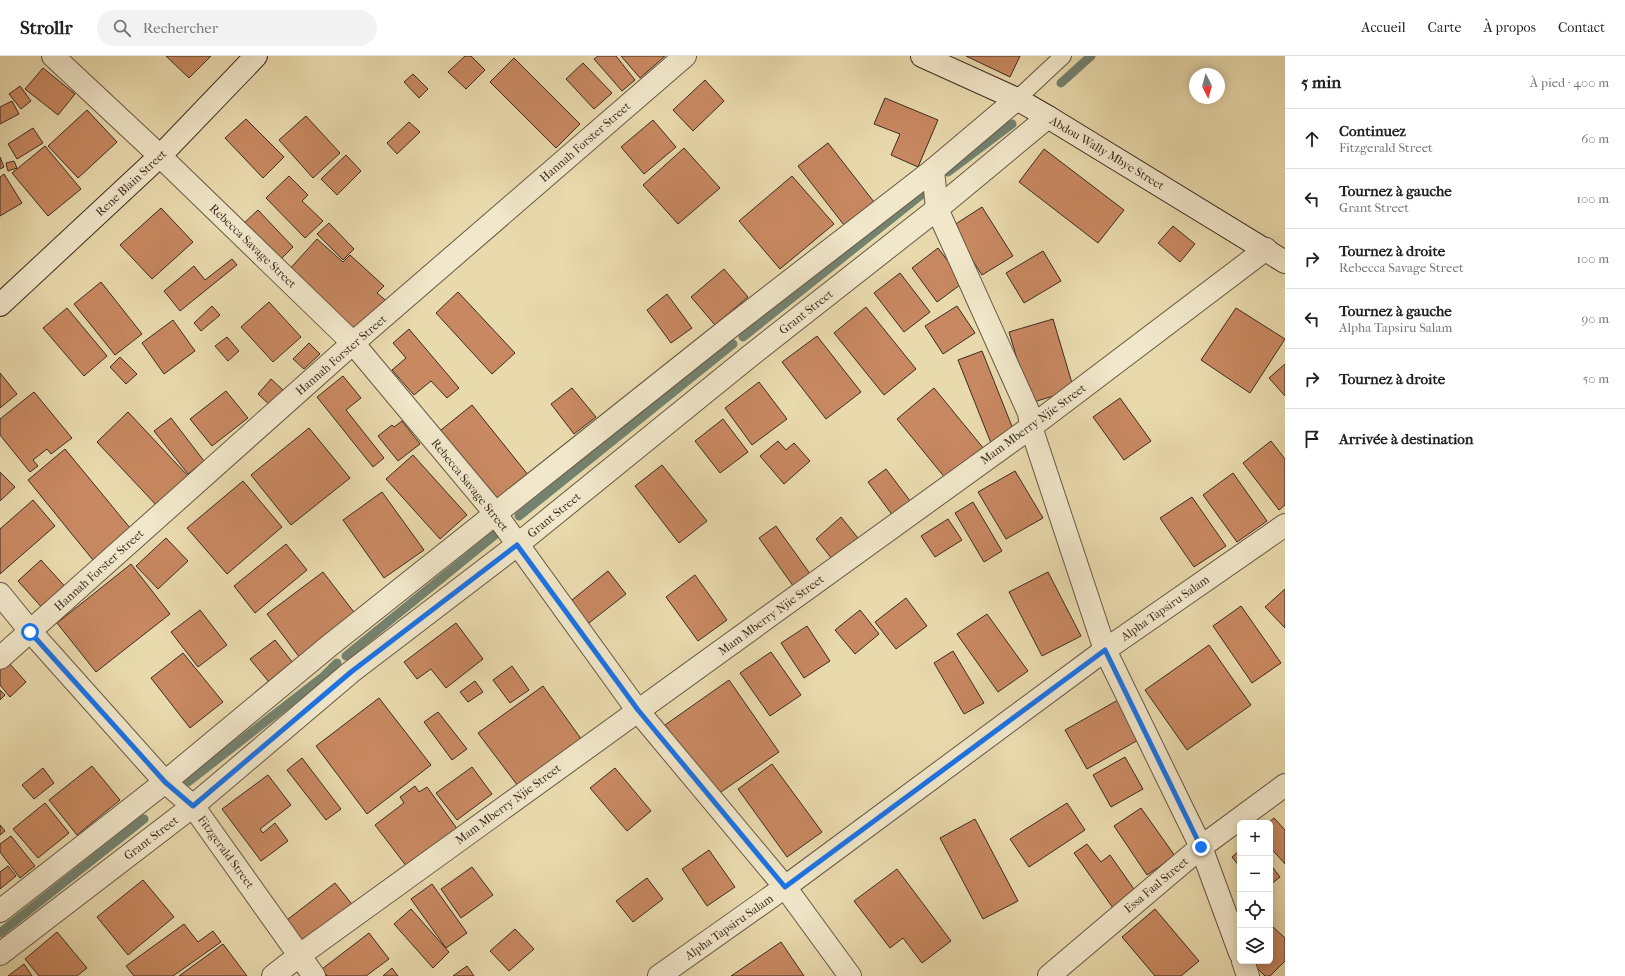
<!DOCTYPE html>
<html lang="fr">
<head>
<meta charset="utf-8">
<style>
	body { margin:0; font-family:"IM FELL French Canon",serif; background:#f2f2f2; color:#222 }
	.controls { position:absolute; right:12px; bottom:12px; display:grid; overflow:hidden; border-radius:6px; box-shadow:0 2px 10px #0003 }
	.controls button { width:36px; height:36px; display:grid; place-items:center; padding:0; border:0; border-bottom:1px solid #e0e0e0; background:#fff; color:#222; font:20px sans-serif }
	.compass { position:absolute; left:1189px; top:12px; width:36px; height:36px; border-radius:50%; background:#fff; box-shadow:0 2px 10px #0003; rotate:174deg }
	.stop { position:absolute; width:12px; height:12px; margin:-9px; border:3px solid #1a73e8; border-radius:50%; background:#fff }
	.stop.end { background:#1a73e8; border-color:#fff; box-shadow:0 1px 4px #0008 }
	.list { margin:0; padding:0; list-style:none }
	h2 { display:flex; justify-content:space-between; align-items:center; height:52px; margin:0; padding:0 16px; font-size:17px }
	h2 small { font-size:13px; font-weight:400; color:#767676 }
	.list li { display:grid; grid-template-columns:26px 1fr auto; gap:12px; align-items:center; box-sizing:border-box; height:60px; padding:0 16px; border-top:1px solid #e0e0e0 }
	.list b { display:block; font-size:15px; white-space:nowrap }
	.list p { margin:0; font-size:13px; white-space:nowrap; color:#767676 }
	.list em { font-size:13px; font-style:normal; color:#767676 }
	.icon { flex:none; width:22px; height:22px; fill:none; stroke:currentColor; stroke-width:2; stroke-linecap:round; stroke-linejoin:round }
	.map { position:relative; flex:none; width:1285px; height:920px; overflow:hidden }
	header { display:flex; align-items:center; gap:24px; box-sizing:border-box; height:56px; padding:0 20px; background:#fff; border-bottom:1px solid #e0e0e0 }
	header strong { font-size:19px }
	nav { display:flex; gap:22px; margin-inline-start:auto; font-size:14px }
	.search { width:280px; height:36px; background:#f2f2f2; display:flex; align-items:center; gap:10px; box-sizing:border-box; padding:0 14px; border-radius:22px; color:#767676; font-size:15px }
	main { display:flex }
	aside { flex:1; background:#fff }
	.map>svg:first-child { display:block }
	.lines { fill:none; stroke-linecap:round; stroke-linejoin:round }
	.stream { stroke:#748270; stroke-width:9 }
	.building { fill:#c88861; stroke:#3c2c21 }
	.lane-casing { stroke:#675844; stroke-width:18 }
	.street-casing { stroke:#675844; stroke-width:24 }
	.secondary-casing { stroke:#3c2c21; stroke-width:24 }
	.lane { stroke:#f1e7ca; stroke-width:16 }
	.street { stroke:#f1e7ca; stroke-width:22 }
	.secondary { stroke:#f1e7ca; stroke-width:22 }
	.route { stroke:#1a73e8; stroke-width:5 }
	.labels { text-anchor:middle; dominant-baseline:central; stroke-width:3; stroke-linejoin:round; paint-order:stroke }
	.street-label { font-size:12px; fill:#3c2c21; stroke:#f1e7ca }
</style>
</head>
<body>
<header>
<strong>Strollr</strong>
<div class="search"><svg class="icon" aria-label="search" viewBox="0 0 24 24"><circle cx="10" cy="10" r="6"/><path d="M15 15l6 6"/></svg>Rechercher</div>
<nav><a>Accueil</a><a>Carte</a><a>À propos</a><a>Contact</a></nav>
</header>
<main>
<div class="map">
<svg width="1285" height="920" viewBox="0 0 1285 920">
	<rect width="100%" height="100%" fill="#e9daad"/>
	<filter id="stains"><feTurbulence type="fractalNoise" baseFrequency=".005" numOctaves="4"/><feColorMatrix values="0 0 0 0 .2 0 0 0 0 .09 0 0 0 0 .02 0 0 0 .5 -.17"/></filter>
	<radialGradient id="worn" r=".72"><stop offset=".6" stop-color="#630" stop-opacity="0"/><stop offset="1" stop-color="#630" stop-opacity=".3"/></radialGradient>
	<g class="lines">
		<g class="stream">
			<path d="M1061,27l30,-27"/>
			<path d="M948,116l64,-48"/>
			<path d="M743,281l188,-150"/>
			<path d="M519,460l214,-172"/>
			<path d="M346,600l150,-122"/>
			<path d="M188,726l136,-106 13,-13"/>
			<path d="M0,877l144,-114"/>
		</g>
	</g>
	<g class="building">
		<path d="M166,0h45l-22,22z"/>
		<path d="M465,0h6l14,14 -19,19 -18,-17z"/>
		<path d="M598,0h18l19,24 -13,11 -28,-32z"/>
		<path d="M621,0h44l-25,22z"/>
		<path d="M966,0h54l-10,21z"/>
		<path d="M514,2l66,66 -24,24 -66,-66z"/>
		<path d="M583,7l29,30 -18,16 -28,-30z"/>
		<path d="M43,12l32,26 -17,21 -33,-26z"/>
		<path d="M413,18l15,15 -9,9 -15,-16z"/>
		<path d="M705,24l19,21 -31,30 -20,-21z"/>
		<path d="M20,30l11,15 -10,8 -12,-15z"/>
		<path d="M885,42l53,22 -20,47 -27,-12 9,-21 -26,-10z"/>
		<path d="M12,45l7,13 -19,10v-17z"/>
		<path d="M87,54l30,32 -39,36 -30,-32z"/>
		<path d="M306,60l34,37 -27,25 -34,-38z"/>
		<path d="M246,63l38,38 -21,21 -38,-40z"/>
		<path d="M653,64l23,27 -32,27 -23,-27z"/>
		<path d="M409,66l11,10 -23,22 -10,-11z"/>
		<path d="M33,72l10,15 -26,16 -9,-15z"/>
		<path d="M828,87l46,59 -30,23 -46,-59z"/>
		<path d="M45,90l36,43 -33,27 -36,-43z"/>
		<path d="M684,92l36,40 -42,36 -35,-39z"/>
		<path d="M1044,93l80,61 -26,33 -79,-61z"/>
		<path d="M346,99l15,16 -24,24 -16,-16z"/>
		<path d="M0,101l4,10 -4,2z"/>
		<path d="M14,105l3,7 -9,3 -2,-8z"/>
		<path d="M4,118l18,29 -22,13v-39z"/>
		<path d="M289,120l19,19 -6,6 21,20 -18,17 -39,-40z"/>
		<path d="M792,120l42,48 -54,45 -41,-48z"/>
		<path d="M982,151l31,49 -31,19 -31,-48z"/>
		<path d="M161,152l32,34 -41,37 -32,-34z"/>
		<path d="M258,154l35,37 -16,16 -36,-37z"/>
		<path d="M329,167l25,26 -11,11 -26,-26z"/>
		<path d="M1173,170l22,18 -15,18 -22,-19z"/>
		<path d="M317,183l26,23 7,-7 34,31 -7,7 13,11 -31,34 -73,-65z"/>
		<path d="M938,192l26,34 -27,20 -25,-34z"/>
		<path d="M1043,195l18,30 -37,22 -18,-30z"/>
		<path d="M232,203l5,6 -57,46 -16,-20 30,-25 11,14z"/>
		<path d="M724,213l24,28 -33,28 -24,-28z"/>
		<path d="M900,217l30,39 -26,20 -30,-39z"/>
		<path d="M101,226l41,52 -27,21 -41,-51z"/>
		<path d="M458,236l57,61 -23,21 -56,-61z"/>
		<path d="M667,238l25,34 -21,15 -24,-33z"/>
		<path d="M269,246l32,35 -28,25 -32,-35z"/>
		<path d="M212,250l8,9 -19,16 -7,-8z"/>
		<path d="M957,250l18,27 -32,21 -18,-28z"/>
		<path d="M866,251l50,62 -32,26 -50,-62z"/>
		<path d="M67,252l40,48 -23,20 -41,-48z"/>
		<path d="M1236,252l49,31 -35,54 -49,-33z"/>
		<path d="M1053,263l21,71 -44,13 -21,-71z"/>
		<path d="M173,264l22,31 -31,23 -22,-31z"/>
		<path d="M409,273l50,59 -12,10 -16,-17 -17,14 -22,-25 14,-12 -13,-15z"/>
		<path d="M817,280l44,56 -35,27 -44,-57z"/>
		<path d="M227,281l12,14 -11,10 -13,-15z"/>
		<path d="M309,287l11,11 -16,15 -11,-10z"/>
		<path d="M982,295l33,83 -24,9 -33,-83z"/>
		<path d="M120,301l17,17 -11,10 -16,-17z"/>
		<path d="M1285,308v32l-16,-18z"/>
		<path d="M0,317l17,21 -17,14z"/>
		<path d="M343,320l18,22 -15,12 38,48 -11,9 -56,-70z"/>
		<path d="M271,323l13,12 -13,15 -13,-12z"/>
		<path d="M759,326l28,37 -35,26 -27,-37z"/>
		<path d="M572,332l24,29 -22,17 -23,-30z"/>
		<path d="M934,332l50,61 -38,30 -49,-60z"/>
		<path d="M226,335l22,27 -36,28 -22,-27z"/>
		<path d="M34,336l38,46 -21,16 -4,-5 -14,11 5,6 -8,6 -30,-37v-16z"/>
		<path d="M1120,342l31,43 -27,19 -31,-43z"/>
		<path d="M472,349l57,71 -37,29 -56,-71z"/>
		<path d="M128,356l61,65 -31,30 -61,-65z"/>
		<path d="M171,362l33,43 -16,13 -34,-43z"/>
		<path d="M723,363l25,33 -28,21 -25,-32z"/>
		<path d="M402,365l18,23 -22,17 -20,-25 14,-11 2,2z"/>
		<path d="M309,372l41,50 -59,47 -40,-50z"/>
		<path d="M778,385l8,9 8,-7 16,18 -26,23 -24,-28z"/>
		<path d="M1271,385l14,18v46l-6,5 -36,-47z"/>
		<path d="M65,393l70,85 -38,31 -69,-85z"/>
		<path d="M413,399l54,60 -27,24 -54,-60z"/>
		<path d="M662,409l45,56 -28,22 -44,-57z"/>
		<path d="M886,413l28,37 -18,14 -28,-38z"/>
		<path d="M1015,415l28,47 -37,21 -28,-47z"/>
		<path d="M0,416l15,15 -15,14z"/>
		<path d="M1233,417l34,48 -30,21 -34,-47z"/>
		<path d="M243,425l39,46 -55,47 -40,-46z"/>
		<path d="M382,436l42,58 -40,28 -41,-58z"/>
		<path d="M1192,441l34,49 -32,21 -34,-49z"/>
		<path d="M33,444l22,26 -55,48v-45z"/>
		<path d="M973,446l29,49 -18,11 -29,-49z"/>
		<path d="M841,461l21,26 -26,21 -20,-25z"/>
		<path d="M948,463l14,21 -27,17 -14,-21z"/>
		<path d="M776,470l37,52 -17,12 -37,-52z"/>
		<path d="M166,482l22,23 -30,28 -22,-23z"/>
		<path d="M286,488l21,26 -52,43 -21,-27z"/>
		<path d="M41,504l28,31 -24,20 -27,-30z"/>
		<path d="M131,508l39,50 -74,58 -39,-49z"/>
		<path d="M608,515l18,23 -41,32 -18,-22z"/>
		<path d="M323,516l37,48 -57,42 -36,-48z"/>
		<path d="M1048,516l33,64 -39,20 -33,-64z"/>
		<path d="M695,519l32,45 -29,21 -32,-44z"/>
		<path d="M1285,533v39l-20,-21z"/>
		<path d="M906,542l21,28 -31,23 -21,-27z"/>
		<path d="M1241,550l40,57 -29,20 -39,-57z"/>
		<path d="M200,554l27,35 -29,22 -27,-35z"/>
		<path d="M860,554l19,24 -24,20 -20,-24z"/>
		<path d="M987,558l41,57 -30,21 -41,-58z"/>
		<path d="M456,567l27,36 -37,29 -15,-19 -14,10 -13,-17z"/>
		<path d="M807,570l23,35 -26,17 -23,-35z"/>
		<path d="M275,584l18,23 -24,19 -19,-23z"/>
		<path d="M1209,589l42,60 -64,45 -42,-60z"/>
		<path d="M953,595l31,52 -20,11 -30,-51z"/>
		<path d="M771,596l30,43 -31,21 -30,-43z"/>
		<path d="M183,597l40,49 -33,26 -39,-50z"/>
		<path d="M8,606l18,20 -16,15 -10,-12v-16z"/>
		<path d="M512,610l17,24 -19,13 -17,-23z"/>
		<path d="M729,624l50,72 -64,44 -50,-71z"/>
		<path d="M475,625l8,11 -15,10 -8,-10z"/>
		<path d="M543,630l39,54 -64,46 -40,-53z"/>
		<path d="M0,634l5,5 -5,5z"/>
		<path d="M379,642l52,67 -64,49 -51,-68z"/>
		<path d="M1118,644l22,39 -53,30 -22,-39z"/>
		<path d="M438,656l29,37 -15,11 -28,-38z"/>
		<path d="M1125,701l18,32 -32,18 -18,-32z"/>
		<path d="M302,702l39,51 -15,11 -39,-50z"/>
		<path d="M772,708l50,68 -35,25 -49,-68z"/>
		<path d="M92,710l28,34 -43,35 -28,-35z"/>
		<path d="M472,711l20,27 -35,26 -21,-27z"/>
		<path d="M43,712l11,15 -20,16 -12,-14z"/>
		<path d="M615,712l36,43 -24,20 -37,-43z"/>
		<path d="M268,719l23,30 -31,24 3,4 12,-10 13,18 -27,20 -39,-52z"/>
		<path d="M415,730l4,6 8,-5 31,43 -51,37 -32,-42 29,-22 -4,-6z"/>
		<path d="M45,747l24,30 -31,25 -25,-29z"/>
		<path d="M1067,747l18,27 -56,37 -19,-28z"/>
		<path d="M1141,752l34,48 -28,19 -33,-49z"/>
		<path d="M1274,762l11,12v34l-15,-17v-24h-2z"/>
		<path d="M975,763l43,82 -35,18 -43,-81z"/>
		<path d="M0,769l5,6 -5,4z"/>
		<path d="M11,780l24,30 -15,12 -20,-26v-8z"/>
		<path d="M1087,788l14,18 9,-7 26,37 -23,16 -39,-55z"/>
		<path d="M709,794l26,37 -28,19 -25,-37z"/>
		<path d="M1240,794v17l-8,-10z"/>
		<path d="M1270,808l10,13 -10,8z"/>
		<path d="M8,810l8,10 -16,13v-17z"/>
		<path d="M472,811l21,28 -32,23 -20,-29z"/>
		<path d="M897,813l54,72 -29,22 -19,-25 -13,10 -36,-47z"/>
		<path d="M647,822l16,21 -30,23 -17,-21z"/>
		<path d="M143,824l31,37 -46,38 -31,-38z"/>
		<path d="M335,827l20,25 -53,40 -19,-25z"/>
		<path d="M432,828l35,49 -21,15 -35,-49z"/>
		<path d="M411,853l38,43 -16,16 -39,-44z"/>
		<path d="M1155,853l44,52 -18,15h-26l-33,-39z"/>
		<path d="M184,868l14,18 15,-11 8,11 -48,34h-39l-8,-10z"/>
		<path d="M1273,871l12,11v23l-15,15h-5l-15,-15h20v-30z"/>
		<path d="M515,873l19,20 -25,22 -19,-20z"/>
		<path d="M57,876l30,36 -10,8h-38l-14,-17z"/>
		<path d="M369,877l20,26 -23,17h-39l-5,-7z"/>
		<path d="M781,886l23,34h-73z"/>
		<path d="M223,888l24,32h-68z"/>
		<path d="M24,908l8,12h-24z"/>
		<path d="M467,910l7,10h-21z"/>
		<path d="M392,912l6,8h-15z"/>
	</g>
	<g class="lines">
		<defs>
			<path id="lane" d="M1017,43l46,-43"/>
			<g id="street">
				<path d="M53,0l107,100 193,187 142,170 143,198 147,176 65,89"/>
				<path d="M933,114l4,39 92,204 2,14 74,223 96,197 39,106"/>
				<path d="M0,538l31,38 134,150 28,24 121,170"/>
				<path d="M0,602l353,-315 332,-287"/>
				<path d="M0,855l165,-129 164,-136 400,-318 204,-158 84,-71"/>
				<path d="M0,898l193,-148 158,-134 166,-127 233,-189 187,-147 111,-92"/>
				<path d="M1243,905l5,15"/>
				<path d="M273,920l27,-21 731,-528 235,-178"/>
				<path d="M659,920l126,-89 320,-237 180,-125"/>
				<path d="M1049,920l152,-129 84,-62"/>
			</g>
			<g id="secondary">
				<path d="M922,0l95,43 31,18 237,145"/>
				<path d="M0,249l160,-149 96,-100"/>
			</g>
		</defs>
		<use href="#lane" class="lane-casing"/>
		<use href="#street" class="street-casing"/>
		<use href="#secondary" class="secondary-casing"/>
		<use href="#lane" class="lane"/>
		<use href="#street" class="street"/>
		<use href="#secondary" class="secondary"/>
	</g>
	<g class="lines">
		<path class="route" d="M30,576l135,150 28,24 158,-134 166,-127 121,165 147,177 320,-237 96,197"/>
	</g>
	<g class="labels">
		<g class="street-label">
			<text transform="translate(585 86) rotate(-41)">Hannah Forster Street</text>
			<text transform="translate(1107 97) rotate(31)">Abdou Wally Mbye Street</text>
			<text transform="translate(131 127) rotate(-43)">Rene Blain Street</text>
			<text transform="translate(253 190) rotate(44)">Rebecca Savage Street</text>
			<text transform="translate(806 256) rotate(-38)">Grant Street</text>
			<text transform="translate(341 299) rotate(-41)">Hannah Forster Street</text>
			<text transform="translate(1033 368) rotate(-36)">Mam Mberry Njie Street</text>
			<text transform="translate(470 429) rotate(51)">Rebecca Savage Street</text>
			<text transform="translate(554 459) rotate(-39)">Grant Street</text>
			<text transform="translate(99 514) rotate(-42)">Hannah Forster Street</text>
			<text transform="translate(1165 552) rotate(-35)">Alpha Tapsiru Salam</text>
			<text transform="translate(771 559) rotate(-36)">Mam Mberry Njie Street</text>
			<text transform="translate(508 748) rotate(-36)">Mam Mberry Njie Street</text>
			<text transform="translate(151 782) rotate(-37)">Grant Street</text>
			<text transform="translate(226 796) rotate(54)">Fitzgerald Street</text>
			<text transform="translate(1156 829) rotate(-40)">Essa Faal Street</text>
			<text transform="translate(729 871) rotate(-35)">Alpha Tapsiru Salam</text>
		</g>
	</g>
	<rect width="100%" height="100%" filter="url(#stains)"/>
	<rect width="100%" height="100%" fill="url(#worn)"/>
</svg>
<div class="controls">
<button>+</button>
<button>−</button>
<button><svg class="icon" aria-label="locate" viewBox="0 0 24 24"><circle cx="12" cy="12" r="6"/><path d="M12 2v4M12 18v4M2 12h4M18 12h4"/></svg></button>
<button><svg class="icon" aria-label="layers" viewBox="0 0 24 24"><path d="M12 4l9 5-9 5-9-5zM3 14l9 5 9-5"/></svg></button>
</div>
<svg class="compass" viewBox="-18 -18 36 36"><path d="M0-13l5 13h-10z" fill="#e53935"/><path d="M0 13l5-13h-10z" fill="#767676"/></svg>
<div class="stop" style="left:30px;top:576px"></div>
<div class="stop end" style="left:1201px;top:791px"></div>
</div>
<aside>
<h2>5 min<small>À pied · 400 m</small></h2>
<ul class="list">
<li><svg class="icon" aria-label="ahead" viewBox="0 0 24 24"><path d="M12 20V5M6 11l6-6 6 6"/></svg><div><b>Continuez</b><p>Fitzgerald Street</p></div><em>60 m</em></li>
<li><svg class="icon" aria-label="left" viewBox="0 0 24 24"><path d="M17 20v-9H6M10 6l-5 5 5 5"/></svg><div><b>Tournez à gauche</b><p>Grant Street</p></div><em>100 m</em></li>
<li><svg class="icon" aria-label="right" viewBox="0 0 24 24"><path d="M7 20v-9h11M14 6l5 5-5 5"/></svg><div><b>Tournez à droite</b><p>Rebecca Savage Street</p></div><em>100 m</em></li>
<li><svg class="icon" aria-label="left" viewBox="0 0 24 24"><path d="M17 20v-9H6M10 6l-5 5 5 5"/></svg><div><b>Tournez à gauche</b><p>Alpha Tapsiru Salam</p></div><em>90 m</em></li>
<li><svg class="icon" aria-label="right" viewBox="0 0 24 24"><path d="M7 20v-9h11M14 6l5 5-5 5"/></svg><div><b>Tournez à droite</b></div><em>50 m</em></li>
<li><svg class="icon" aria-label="arrive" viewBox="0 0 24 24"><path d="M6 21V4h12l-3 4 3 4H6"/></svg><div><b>Arrivée à destination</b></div></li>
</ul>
</aside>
</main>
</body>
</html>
